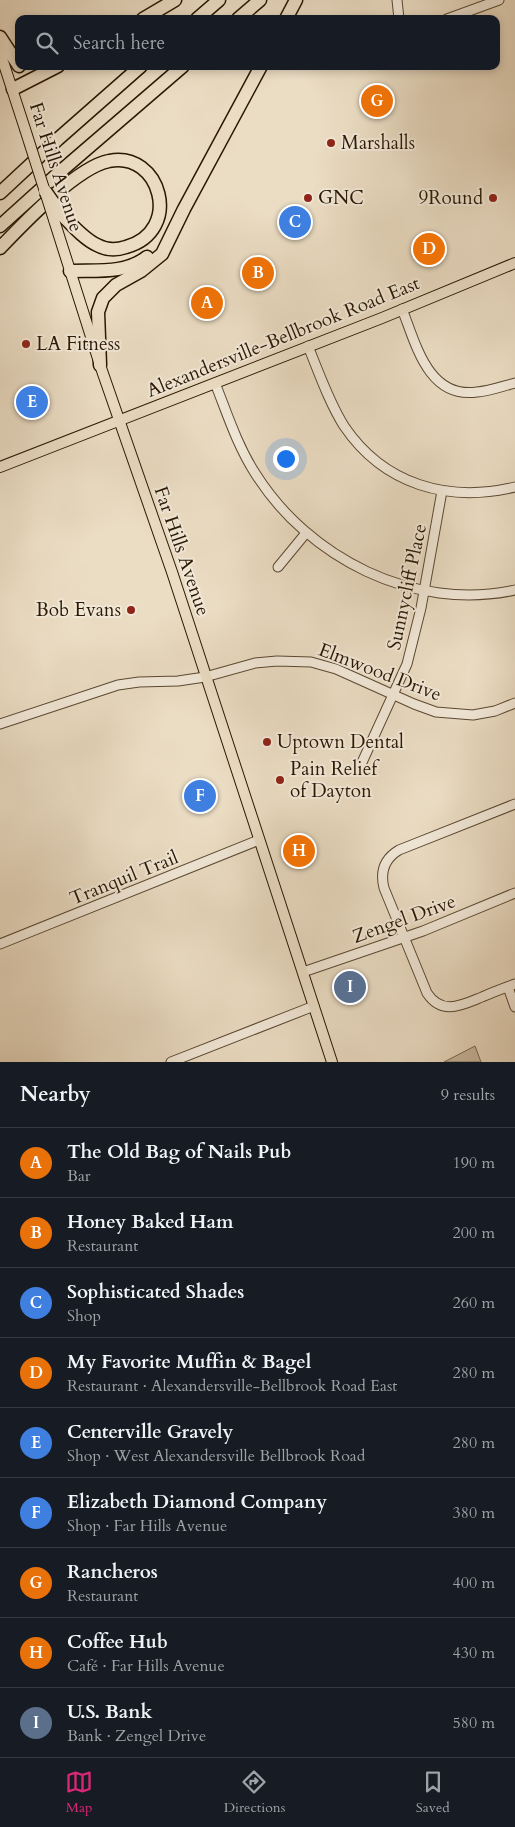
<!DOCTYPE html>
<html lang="en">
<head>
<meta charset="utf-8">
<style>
	body { margin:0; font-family:Cardo,serif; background:#20242c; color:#f1f3f6 }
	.you { position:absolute; left:285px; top:458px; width:18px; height:18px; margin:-12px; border:4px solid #fff; border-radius:50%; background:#1a73e8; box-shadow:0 0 0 8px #1a73e833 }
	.badge { display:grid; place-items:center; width:32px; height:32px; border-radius:50%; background:#db2777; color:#fff; font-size:16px; font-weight:700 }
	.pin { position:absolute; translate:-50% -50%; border:2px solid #fff; box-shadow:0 1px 5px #0006 }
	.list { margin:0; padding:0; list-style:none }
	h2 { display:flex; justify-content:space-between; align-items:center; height:65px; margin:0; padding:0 20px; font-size:21px }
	h2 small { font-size:16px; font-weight:400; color:#9ea1a6 }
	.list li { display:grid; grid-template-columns:32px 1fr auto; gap:15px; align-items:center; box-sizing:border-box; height:70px; padding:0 20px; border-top:1px solid #363941 }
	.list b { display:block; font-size:19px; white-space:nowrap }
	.list p { margin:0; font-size:16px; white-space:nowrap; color:#9ea1a6 }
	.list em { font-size:16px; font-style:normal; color:#9ea1a6 }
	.icon { flex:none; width:28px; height:28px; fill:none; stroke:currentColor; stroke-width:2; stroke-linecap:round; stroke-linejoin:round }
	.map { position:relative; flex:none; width:515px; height:1062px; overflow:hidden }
	.search { position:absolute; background:#171b24; box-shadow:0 2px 8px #0003; left:15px; right:15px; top:15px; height:55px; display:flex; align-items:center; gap:12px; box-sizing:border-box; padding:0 18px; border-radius:10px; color:#9ea1a6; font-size:19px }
	.sheet { height:695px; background:#171b24 }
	nav { display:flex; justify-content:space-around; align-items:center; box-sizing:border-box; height:70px; border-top:1px solid #363941; background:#171b24; font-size:14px; color:#9ea1a6 }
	nav a { display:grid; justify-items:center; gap:2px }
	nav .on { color:#db2777 }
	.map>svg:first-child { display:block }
	.green { fill:#cabba3; stroke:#7a6952 }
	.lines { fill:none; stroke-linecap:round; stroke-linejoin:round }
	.minor-casing { stroke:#5a4832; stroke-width:11 }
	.major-casing { stroke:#291702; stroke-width:12 }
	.highway-casing { stroke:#291702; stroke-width:15 }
	.minor { stroke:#f2e9d9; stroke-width:9 }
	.major { stroke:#ebddc4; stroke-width:10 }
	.highway { stroke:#ebddc4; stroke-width:12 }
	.major-bridge-casing { stroke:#291702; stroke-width:12; stroke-linecap:butt }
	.highway-bridge-casing { stroke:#291702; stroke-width:15; stroke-linecap:butt }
	.major-bridge { stroke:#ebddc4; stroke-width:10 }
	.highway-bridge { stroke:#ebddc4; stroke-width:12 }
	.poi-dot { fill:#8f2418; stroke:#f2e9d9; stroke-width:2 }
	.labels { text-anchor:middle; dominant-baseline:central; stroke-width:4; stroke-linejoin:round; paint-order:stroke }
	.poi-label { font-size:19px; fill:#291702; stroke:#f2e9d9; text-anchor:start }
	.street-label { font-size:19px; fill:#291702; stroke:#f2e9d9 }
</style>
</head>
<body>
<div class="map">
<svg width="515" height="1062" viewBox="0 0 515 1062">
	<rect width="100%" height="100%" fill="#ebddc4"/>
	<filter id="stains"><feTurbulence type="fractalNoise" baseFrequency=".004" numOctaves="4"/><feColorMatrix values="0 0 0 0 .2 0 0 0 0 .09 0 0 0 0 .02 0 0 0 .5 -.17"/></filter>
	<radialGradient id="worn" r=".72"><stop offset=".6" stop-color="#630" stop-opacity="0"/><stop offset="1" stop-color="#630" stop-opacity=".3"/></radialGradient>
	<path class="green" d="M475,1046l6,16h-37z"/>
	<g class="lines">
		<defs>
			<g id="minor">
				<path d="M397,0l2,19"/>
				<path d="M447,19l52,-19"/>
				<path d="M402,309c14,35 26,90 75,83 13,-1 26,-6 38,-9"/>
				<path d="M308,346c11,27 21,56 36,80 40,59 104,77 171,61"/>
				<path d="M215,383c12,30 22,62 40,90 53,85 159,139 260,117"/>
				<path d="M278,567l28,-34"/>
				<path d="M0,724l118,-39 21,-3 39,-1 27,-4 50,-14 22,-2 34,1 25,7 78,35 22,8 37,3 22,-4 20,-8"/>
				<path d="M359,769l48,-105 14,-56 21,-117"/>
				<path d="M515,804l-116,46c-15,9 -19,22 -15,38l43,105c15,23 35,12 55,4 11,-5 22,-9 33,-13"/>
				<path d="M0,944l259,-104"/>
				<path d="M303,972l120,-41 92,-38"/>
				<path d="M508,987l7,20"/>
				<path d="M171,1062l143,-56"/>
			</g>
			<g id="major">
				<path d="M0,52l25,77"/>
				<path d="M54,220l46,145 72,207 160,490"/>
				<path d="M0,467l382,-149 133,-55"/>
			</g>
			<g id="highway">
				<path d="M143,19l32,-19"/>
				<path d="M197,19l22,-19"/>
				<path d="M238,19l22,-19"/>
				<path d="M286,19l10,-19"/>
				<path d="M0,37l19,29"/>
				<path d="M13,89l45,-23"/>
				<path d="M0,193l58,-54 83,-73"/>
				<path d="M0,226l61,-55 122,-105"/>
				<path d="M0,248c23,-24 77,-81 109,-87 51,-11 75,70 17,86 -9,3 -20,3 -29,-2 -13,-6 -25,-20 -35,-30"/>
				<path d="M70,271c27,-1 55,3 77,-14"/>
				<path d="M100,365l-2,-53 5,-14 13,-13 25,-14 21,-17 22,-45 77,-143"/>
			</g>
		</defs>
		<use href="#minor" class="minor-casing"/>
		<use href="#major" class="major-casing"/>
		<use href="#highway" class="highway-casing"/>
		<use href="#minor" class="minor"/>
		<use href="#major" class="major"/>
		<use href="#highway" class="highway"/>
		<defs>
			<path id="major-bridge" d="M25,129l29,91"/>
			<path id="highway-bridge" d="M45,191l17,24"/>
		</defs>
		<use href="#major-bridge" class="major-bridge-casing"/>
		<use href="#highway-bridge" class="highway-bridge-casing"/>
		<use href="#major-bridge" class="major-bridge"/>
		<use href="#highway-bridge" class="highway-bridge"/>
	</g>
	<g class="poi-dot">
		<circle cx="331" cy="143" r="5"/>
		<circle cx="308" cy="198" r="5"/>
		<circle cx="493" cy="198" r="5"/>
		<circle cx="26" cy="344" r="5"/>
		<circle cx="131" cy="610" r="5"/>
		<circle cx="267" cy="742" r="5"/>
		<circle cx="280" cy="780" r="5"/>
	</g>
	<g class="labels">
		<g class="poi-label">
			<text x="341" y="143">Marshalls</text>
			<text x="318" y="198">GNC</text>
			<text x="483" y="198" text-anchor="end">9Round</text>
			<text x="36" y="344">LA Fitness</text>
			<text x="121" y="610" text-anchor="end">Bob Evans</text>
			<text x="277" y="742">Uptown Dental</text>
			<text x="290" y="769">Pain Relief<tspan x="290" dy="22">of Dayton</tspan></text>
		</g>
		<g class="street-label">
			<text transform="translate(56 167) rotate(72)">Far Hills Avenue</text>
			<text transform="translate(283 337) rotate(-22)">Alexandersville-Bellbrook Road East</text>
			<text transform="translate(182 551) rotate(71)">Far Hills Avenue</text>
			<text transform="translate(407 587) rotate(-78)">Sunnycliff Place</text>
			<text transform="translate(380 672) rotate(21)">Elmwood Drive</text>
			<text transform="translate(124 878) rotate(-22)">Tranquil Trail</text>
			<text transform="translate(404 919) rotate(-20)">Zengel Drive</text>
		</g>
	</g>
	<rect width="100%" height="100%" filter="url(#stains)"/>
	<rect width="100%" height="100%" fill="url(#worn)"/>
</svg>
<div class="you"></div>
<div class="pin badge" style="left:207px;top:303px;background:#e8710a">A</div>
<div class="pin badge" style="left:258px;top:273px;background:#e8710a">B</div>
<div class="pin badge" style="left:295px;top:222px;background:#3f7fe0">C</div>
<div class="pin badge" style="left:429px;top:249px;background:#e8710a">D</div>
<div class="pin badge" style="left:32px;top:402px;background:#3f7fe0">E</div>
<div class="pin badge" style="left:200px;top:796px;background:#3f7fe0">F</div>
<div class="pin badge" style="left:377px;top:101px;background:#e8710a">G</div>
<div class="pin badge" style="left:299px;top:851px;background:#e8710a">H</div>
<div class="pin badge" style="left:350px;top:987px;background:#5c6f8a">I</div>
<div class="search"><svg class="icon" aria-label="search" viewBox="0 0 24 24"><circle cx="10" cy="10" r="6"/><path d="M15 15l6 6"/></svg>Search here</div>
</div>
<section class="sheet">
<h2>Nearby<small>9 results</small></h2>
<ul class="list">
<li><span class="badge" style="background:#e8710a">A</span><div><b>The Old Bag of Nails Pub</b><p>Bar</p></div><em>190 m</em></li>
<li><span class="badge" style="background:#e8710a">B</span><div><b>Honey Baked Ham</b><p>Restaurant</p></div><em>200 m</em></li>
<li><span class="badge" style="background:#3f7fe0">C</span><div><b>Sophisticated Shades</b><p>Shop</p></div><em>260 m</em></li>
<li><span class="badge" style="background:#e8710a">D</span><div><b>My Favorite Muffin &amp; Bagel</b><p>Restaurant · Alexandersville-Bellbrook Road East</p></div><em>280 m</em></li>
<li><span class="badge" style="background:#3f7fe0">E</span><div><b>Centerville Gravely</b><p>Shop · West Alexandersville Bellbrook Road</p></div><em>280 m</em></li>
<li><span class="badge" style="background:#3f7fe0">F</span><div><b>Elizabeth Diamond Company</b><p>Shop · Far Hills Avenue</p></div><em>380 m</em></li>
<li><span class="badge" style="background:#e8710a">G</span><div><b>Rancheros</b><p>Restaurant</p></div><em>400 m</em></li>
<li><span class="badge" style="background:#e8710a">H</span><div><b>Coffee Hub</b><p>Café · Far Hills Avenue</p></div><em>430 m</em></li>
<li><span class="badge" style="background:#5c6f8a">I</span><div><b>U.S. Bank</b><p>Bank · Zengel Drive</p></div><em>580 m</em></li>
</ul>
</section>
<nav>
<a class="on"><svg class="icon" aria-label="map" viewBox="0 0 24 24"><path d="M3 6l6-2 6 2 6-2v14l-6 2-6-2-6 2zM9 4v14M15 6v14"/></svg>Map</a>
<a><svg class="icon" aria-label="directions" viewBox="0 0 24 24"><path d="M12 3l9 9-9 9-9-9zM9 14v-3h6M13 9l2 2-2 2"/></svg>Directions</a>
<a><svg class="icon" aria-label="saved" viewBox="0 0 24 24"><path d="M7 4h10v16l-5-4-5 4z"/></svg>Saved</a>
</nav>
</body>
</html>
